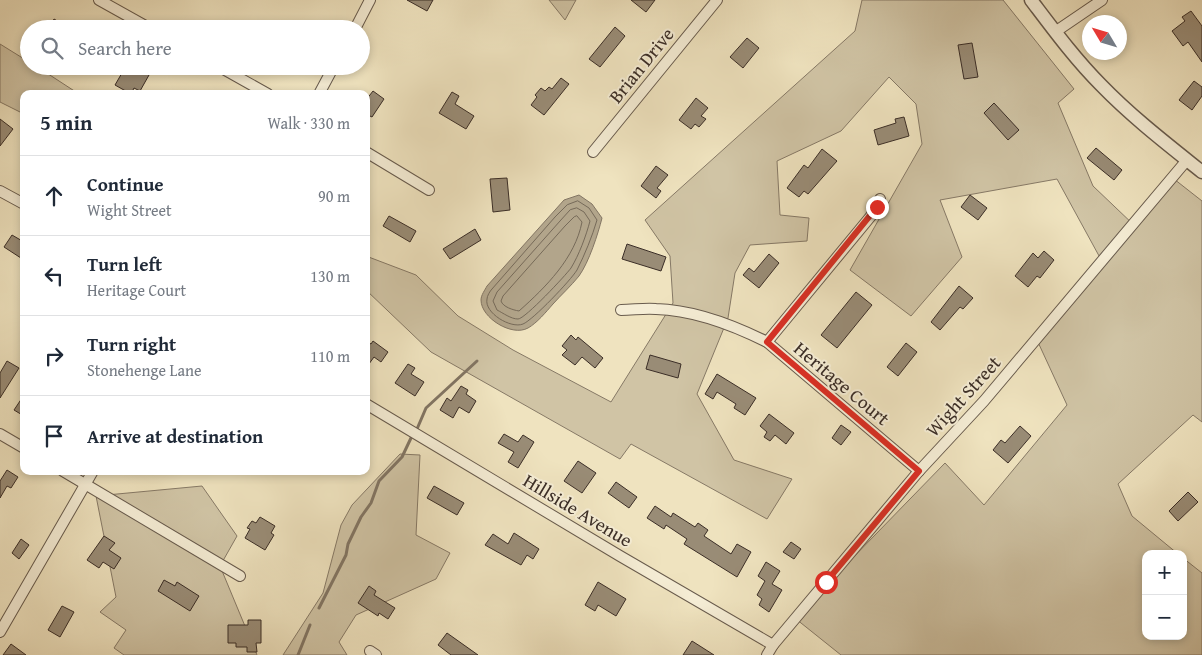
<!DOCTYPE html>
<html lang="en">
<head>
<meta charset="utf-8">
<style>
	body { margin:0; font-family:"Gentium Book Plus",serif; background:#f2f2f3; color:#1f2937 }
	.controls { position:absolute; right:15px; bottom:15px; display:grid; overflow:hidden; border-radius:10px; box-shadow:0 2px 8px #0003 }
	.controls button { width:45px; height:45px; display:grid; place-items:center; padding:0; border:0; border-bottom:1px solid #e0e1e3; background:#fff; color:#1f2937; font:25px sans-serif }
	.compass { position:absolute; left:1082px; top:15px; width:45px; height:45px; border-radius:50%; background:#fff; box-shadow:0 2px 8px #0003; rotate:308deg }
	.stop { position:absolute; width:15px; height:15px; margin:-11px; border:4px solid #d93025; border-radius:50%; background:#fff }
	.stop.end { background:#d93025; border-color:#fff; box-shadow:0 1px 5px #0008 }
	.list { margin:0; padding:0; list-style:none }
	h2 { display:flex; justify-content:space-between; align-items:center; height:65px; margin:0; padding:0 20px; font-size:21px }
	h2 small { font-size:16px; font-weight:400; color:#747a83 }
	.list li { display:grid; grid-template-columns:32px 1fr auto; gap:15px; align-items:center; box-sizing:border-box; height:80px; padding:0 20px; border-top:1px solid #e0e1e3 }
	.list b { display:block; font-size:19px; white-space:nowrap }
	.list p { margin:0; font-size:16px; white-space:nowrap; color:#747a83 }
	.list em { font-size:16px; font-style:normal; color:#747a83 }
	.icon { flex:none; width:28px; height:28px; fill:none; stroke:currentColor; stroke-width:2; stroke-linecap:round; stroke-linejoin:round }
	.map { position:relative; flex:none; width:1202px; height:655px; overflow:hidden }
	.search { position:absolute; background:#fff; box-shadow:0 2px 8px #0003; left:20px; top:20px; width:350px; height:55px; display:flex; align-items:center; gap:12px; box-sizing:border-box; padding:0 18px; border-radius:28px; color:#747a83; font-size:19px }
	.panel { position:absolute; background:#fff; box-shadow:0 2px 8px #0003; left:20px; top:90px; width:350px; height:385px; border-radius:10px }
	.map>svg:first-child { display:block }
	.green { fill:#d0c4a5; stroke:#867966 }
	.water { fill:#b2a58b; stroke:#827563 }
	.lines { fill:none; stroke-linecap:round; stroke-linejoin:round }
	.shore { stroke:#766a59; stroke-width:1 }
	.stream { stroke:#827563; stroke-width:3 }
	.building { fill:#998c76; stroke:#3b2e27 }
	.minor-casing { stroke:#685b4d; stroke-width:12 }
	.tertiary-casing { stroke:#685b4d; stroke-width:15 }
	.minor { stroke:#f5edd5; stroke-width:10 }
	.tertiary { stroke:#f5edd5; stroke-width:12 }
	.route { stroke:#d93025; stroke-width:6 }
	.labels { text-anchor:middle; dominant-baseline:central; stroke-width:4; stroke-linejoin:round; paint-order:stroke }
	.street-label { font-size:19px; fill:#3b2e27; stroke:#f5edd5 }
</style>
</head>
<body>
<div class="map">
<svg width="1202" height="655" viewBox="0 0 1202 655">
	<rect width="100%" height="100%" fill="#efe3bf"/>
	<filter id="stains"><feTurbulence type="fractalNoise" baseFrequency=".004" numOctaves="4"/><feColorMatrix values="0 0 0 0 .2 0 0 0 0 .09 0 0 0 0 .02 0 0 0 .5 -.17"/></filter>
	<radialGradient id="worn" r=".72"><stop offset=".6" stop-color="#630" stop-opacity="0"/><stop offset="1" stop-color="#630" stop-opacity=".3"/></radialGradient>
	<g class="green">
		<path d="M549,0h27l-11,20z"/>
		<path d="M862,0h141l71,89 -16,14 35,83 43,41 38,-48 28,22v221l-9,-7 -75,69 14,32 46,38h-32v82h37v-78l19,15v82h-361l-45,-36 10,-13 139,-143 39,42 83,-100 -30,-65 67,-75 -47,-86 -117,21 22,57 -51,59 -61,-46 72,-126 -6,-40 -27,-27 -48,54 -64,30 3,54 29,3 -2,23 -57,4 -15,28 -7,45 -31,76 37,66 58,19 -25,40 -136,-75 -11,15 -189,-107 -65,-62v-34l50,19 42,41 55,34 98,52 62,-99 -3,-47 -25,-36 210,-189z"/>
		<path d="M0,44l29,18v4h7l43,28h-55v20l-24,-12z"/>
		<path d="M400,454l20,1 -4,80 34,18 -14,26 -80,36 -17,27 8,13h-64l40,-62 18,-68 11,-20z"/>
		<path d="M202,486l35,50 -17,30 37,89h-133l-10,-7 12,-18 -26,-18 16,-15 -20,-101z"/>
	</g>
	<path class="water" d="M579,195l13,9 10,14c-4,16 -13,44 -23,58 -8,10 -18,19 -26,28 -7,8 -16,19 -25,24 -16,9 -47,-10 -47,-28 0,-5 4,-10 6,-14l77,-86z"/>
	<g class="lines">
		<g class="shore">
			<path d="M578,201l11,7 8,12c-5,17 -12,34 -20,50 -6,10 -44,50 -54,54 -12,5 -39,-11 -36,-25 0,-3 3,-8 5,-10l63,-72 12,-12z"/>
			<path d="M577,208l7,4 6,9c-4,15 -11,34 -19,47 -5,7 -46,51 -53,51 -7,0 -15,-6 -21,-9l-4,-9 4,-9 63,-71 10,-11z"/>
			<path d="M577,216l5,6c-7,36 -36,65 -63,89 -6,-1 -16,-4 -18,-10l2,-5 62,-70 9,-9z"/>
		</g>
		<g class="stream">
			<path d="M417,429l9,-21 51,-47"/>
			<path d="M319,608l27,-53 2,-11 13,-27 10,-14 8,-22 23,-24 9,-19"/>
			<path d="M298,655l12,-30"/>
		</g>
	</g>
	<g class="building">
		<path d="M407,0h26l-6,11z"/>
		<path d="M631,0h24l-9,12z"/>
		<path d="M1191,11l11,15v36l-14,-20 -5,4 -11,-15 13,-10 -3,-4z"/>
		<path d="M54,19l17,10h-23z"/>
		<path d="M615,27l10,9 -25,31 -11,-8z"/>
		<path d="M747,38l12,10 -16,20 -13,-11z"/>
		<path d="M972,43l6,34 -14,2 -6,-34z"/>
		<path d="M126,66h8l15,9 -9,16 -6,-3 -3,6 -16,-9z"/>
		<path d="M561,78l8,6 -25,31 -13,-10 6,-8 -2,-2 6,-7 4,3 4,-4 3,2z"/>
		<path d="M1194,81l8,6v9l-10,14 -13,-10z"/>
		<path d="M373,91l11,8 -12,18 -6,-3v-14z"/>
		<path d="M452,92l7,4 -4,8 19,12 -8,13 -27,-16z"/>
		<path d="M696,98l12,10 -7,8 5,3 -7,8 -4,-3 -4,5 -12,-9z"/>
		<path d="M994,103l25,27 -11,10 -24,-27z"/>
		<path d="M904,117l5,19 -31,9 -4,-15 22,-7 -1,-4z"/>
		<path d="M0,119l13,10 -13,17z"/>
		<path d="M1096,148l26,22 -8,10 -27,-22z"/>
		<path d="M822,149l15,12 -29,33 -4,-3 -5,6 -12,-9 17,-23 4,3z"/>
		<path d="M656,166l12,9 -11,13 4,3 -5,7 -15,-12z"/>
		<path d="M507,178l3,32 -17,2 -3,-33z"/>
		<path d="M970,195l17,13 -9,12 -17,-13z"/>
		<path d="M389,216l27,15 -6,11 -27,-16z"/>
		<path d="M475,229l6,11 -31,19 -7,-10z"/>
		<path d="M12,235l12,7v18l-20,-13z"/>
		<path d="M627,244l39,13 -5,14 -39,-12z"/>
		<path d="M1044,251l10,9 -14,18 -3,-2 -9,11 -13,-11 18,-23 5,5z"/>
		<path d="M769,254l10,9 -20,25 -16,-13 6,-7 5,4z"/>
		<path d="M959,286l14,12 -10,11 -3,-2 -20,23 -9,-8z"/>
		<path d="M856,292l16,13 -35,43 -16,-13z"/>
		<path d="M571,335l5,5 2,-3 25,21 -8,10 -13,-11 -7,8 -13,-10 5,-5 -5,-4z"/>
		<path d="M366,341l5,3 2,-3 15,11 -7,10 -7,-5 -8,11z"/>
		<path d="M906,343l11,9 -19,24 -11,-9z"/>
		<path d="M650,355l31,9 -3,14 -32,-9z"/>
		<path d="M7,361l12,7 -19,30v-25z"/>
		<path d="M408,364l7,4 -4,6 13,8 -9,14 -20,-13z"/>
		<path d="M717,374l39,24 -11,17 -11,-7 2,-4 -19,-12 -4,7 -8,-5z"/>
		<path d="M461,386l7,4 -2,4 10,7 -7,12 -10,-6 -6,11 -13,-8 7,-12 4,3z"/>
		<path d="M24,395v21l-10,-6z"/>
		<path d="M769,414l25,19 -8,11 -11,-9 -5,6 -6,-4 3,-5 -7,-6z"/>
		<path d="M841,425l10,7 -10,13 -9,-7z"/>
		<path d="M1020,426l11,10 -23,27 -15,-13 8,-10 4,3z"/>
		<path d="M504,434l14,8 5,-7 11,7 -16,26 -10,-6 6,-10 -16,-9z"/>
		<path d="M578,461l18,12 -14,20 -18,-12z"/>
		<path d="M7,470l11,7 -7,11 -4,-2 -7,12v-17z"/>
		<path d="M616,482l21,15 -8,11 -21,-15z"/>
		<path d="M434,486l30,17 -7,12 -30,-17z"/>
		<path d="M1188,492l10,10 -20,19 -9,-10z"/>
		<path d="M655,506l16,11 2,-4 22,14 3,-4 10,7 -4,6 27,18 6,-10 14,8 -14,25 -53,-33 3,-5 -21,-14 -2,4 -17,-11z"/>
		<path d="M260,517l15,9 -4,7 3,2 -9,15 -20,-12 5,-9 -3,-1 5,-7 4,2z"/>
		<path d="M514,533l25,16 -6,10 -6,-4 -6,10 -36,-20 8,-11 15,10z"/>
		<path d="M104,536l11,7 -6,7 12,8 -7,11 -11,-7 -4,6 -12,-8z"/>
		<path d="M21,539l8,6 -10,14 -7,-6z"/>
		<path d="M791,542l10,7 -7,10 -11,-7z"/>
		<path d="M766,562l14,9 -8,13 10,6 -13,22 -10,-7 3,-6 -5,-4 8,-14 -7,-5z"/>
		<path d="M164,580l11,6 2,-4 22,14 -9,15 -32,-20z"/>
		<path d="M598,582l28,17 -10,17 -18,-11 -3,6 -10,-6z"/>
		<path d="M369,586l7,5 -2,4 21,13 -7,11 -9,-6 -1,3 -20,-13z"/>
		<path d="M62,606l12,6 -14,25 -12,-7z"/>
		<path d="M248,620h13v23h-5l1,9h-10v-5h-11v-4h-8v-18h20z"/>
		<path d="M447,633l31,22h-27l-13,-10z"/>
		<path d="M692,641l22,14h-31z"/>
		<path d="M11,644l15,11h-23z"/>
	</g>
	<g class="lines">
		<defs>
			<g id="minor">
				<path d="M99,0l52,29"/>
				<path d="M355,29l15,-29"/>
				<path d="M1055,32l47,-32"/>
				<path d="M218,66l50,28"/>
				<path d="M319,94l15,-28"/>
				<path d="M366,152l63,38"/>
				<path d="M593,152l124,-152"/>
				<path d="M0,191l24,13"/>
				<path d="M621,310c12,0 23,-2 35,-1 39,1 77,16 111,33l152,129"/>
				<path d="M767,342l104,-126 9,-17"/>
				<path d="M366,404l254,152 153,89"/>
				<path d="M0,434l24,14"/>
				<path d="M63,471l177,105"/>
				<path d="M0,632l93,-161"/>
				<path d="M370,651l6,4"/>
				<path d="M767,655l6,-10 146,-174 65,-70 203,-241"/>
			</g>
			<path id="tertiary" d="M1031,0c22,29 44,59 70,85 31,32 66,59 101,87"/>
		</defs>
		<use href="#minor" class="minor-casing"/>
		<use href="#tertiary" class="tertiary-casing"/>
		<use href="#minor" class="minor"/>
		<use href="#tertiary" class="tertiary"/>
	</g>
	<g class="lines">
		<path class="route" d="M826,582l93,-111 -152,-129 110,-135"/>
	</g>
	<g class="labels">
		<g class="street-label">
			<text transform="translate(641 65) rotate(-51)">Brian Drive</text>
			<text transform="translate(842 383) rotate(40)">Heritage Court</text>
			<text transform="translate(963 396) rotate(-48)">Wight Street</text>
			<text transform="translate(578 510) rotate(31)">Hillside Avenue</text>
		</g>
	</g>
	<rect width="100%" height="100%" filter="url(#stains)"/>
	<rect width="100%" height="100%" fill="url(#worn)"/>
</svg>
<div class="controls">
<button>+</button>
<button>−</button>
</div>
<svg class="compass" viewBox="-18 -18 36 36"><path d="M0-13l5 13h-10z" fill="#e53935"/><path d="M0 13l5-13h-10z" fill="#747a83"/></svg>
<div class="stop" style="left:826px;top:582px"></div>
<div class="stop end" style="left:877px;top:207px"></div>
<div class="search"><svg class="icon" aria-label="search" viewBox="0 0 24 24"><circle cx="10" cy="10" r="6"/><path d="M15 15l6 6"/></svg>Search here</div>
<section class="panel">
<h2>5 min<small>Walk · 330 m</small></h2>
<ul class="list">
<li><svg class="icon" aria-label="ahead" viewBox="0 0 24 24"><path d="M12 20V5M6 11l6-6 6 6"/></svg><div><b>Continue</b><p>Wight Street</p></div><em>90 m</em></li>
<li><svg class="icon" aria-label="left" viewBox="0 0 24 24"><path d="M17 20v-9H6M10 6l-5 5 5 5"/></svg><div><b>Turn left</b><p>Heritage Court</p></div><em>130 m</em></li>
<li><svg class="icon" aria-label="right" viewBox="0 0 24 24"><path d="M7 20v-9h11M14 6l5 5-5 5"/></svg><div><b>Turn right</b><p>Stonehenge Lane</p></div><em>110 m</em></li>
<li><svg class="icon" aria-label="arrive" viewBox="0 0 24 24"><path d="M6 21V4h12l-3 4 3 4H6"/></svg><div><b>Arrive at destination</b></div></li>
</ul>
</section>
</div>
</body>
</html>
